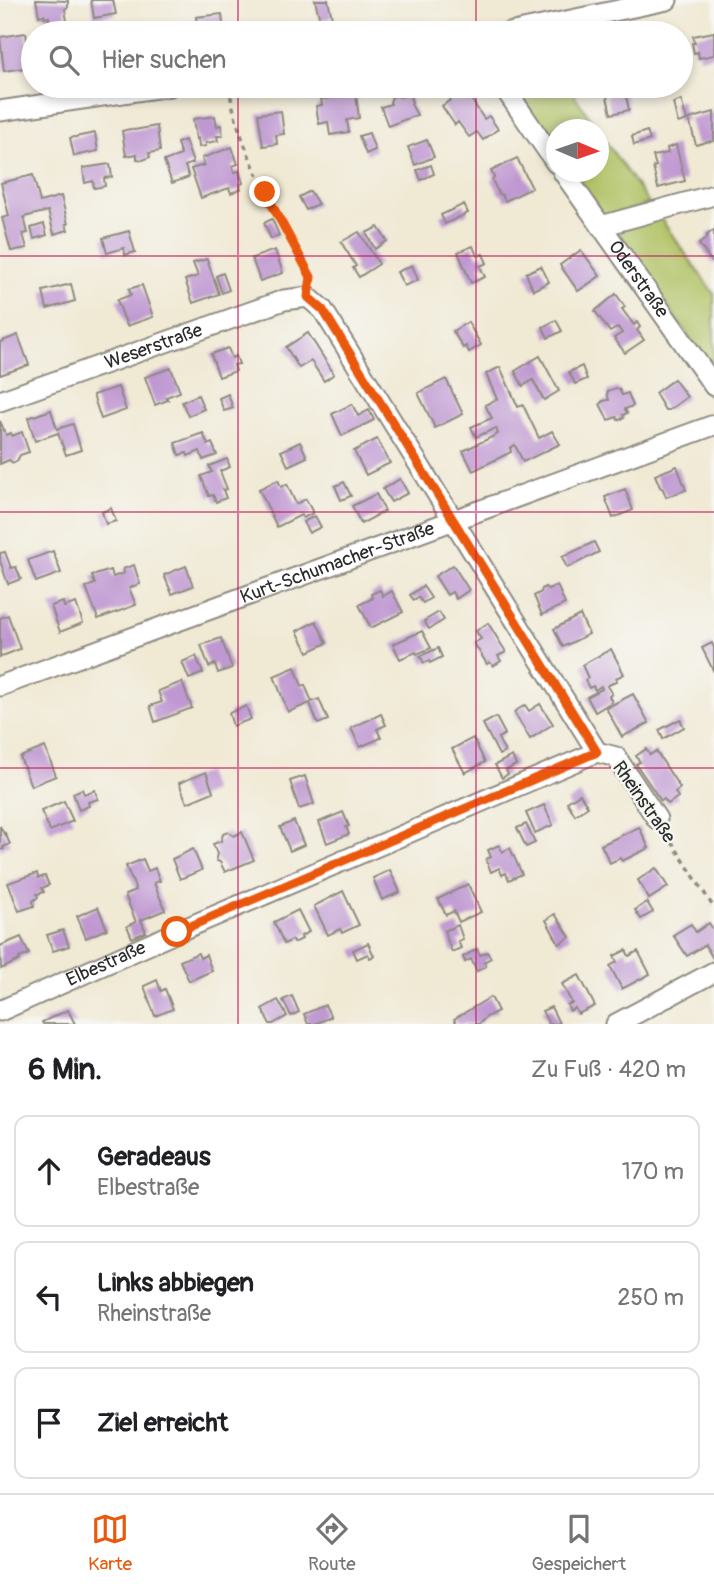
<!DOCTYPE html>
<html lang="de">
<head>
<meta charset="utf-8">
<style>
	body { margin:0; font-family:Pangolin,sans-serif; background:#f6f6f6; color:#202124 }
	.compass { position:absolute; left:546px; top:119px; width:63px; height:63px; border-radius:50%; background:#fff; box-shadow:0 4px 10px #0003; rotate:92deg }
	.stop { position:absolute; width:21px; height:21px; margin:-16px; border:5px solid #ea580c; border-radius:50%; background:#fff }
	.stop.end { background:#ea580c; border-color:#fff; box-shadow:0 2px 7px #0008 }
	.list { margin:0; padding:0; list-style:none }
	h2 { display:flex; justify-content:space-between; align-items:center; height:91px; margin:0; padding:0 28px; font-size:30px }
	h2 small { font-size:23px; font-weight:400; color:#757577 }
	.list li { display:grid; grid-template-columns:46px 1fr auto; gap:21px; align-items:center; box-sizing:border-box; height:112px; margin:0 14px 14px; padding:0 14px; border:2px solid #e0e0e0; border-radius:14px }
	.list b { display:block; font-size:26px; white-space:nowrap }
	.list p { margin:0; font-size:23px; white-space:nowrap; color:#757577 }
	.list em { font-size:23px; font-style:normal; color:#757577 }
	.icon { flex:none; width:38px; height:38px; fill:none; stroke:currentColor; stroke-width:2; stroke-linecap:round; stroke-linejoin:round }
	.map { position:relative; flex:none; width:714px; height:1024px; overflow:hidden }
	.search { position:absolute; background:#fff; box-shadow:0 4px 10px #0003; left:21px; right:21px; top:21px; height:77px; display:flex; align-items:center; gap:18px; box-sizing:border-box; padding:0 24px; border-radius:38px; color:#757577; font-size:26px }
	.sheet { height:469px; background:#fff }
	nav { display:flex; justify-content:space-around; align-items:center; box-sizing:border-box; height:98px; border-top:2px solid #e0e0e0; background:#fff; font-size:19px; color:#757577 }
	nav a { display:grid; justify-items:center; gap:4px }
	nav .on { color:#ea580c }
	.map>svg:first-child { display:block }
	.green { fill:#b1c366; stroke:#6e7748; stroke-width:2 }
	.building { fill:#bf98d2 }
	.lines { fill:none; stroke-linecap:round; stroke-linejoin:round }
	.street-casing { stroke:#8e8a80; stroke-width:23 }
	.path { stroke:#8e8a80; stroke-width:3.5; stroke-dasharray:5 5; stroke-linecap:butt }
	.street { stroke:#fff; stroke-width:19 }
	.route { stroke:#ea580c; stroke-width:9 }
	.grid { fill:none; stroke:#c2185b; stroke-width:2; stroke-opacity:0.55 }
	.labels { text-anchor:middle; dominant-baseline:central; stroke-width:5; stroke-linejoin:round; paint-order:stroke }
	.street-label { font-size:19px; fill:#2b2b2b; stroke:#f6f6f2 }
</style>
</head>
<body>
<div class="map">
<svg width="714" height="1024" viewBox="0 0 714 1024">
	<rect width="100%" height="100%" fill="#f6f6f2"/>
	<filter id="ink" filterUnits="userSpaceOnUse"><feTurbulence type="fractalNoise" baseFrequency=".0143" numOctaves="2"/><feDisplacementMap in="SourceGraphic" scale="14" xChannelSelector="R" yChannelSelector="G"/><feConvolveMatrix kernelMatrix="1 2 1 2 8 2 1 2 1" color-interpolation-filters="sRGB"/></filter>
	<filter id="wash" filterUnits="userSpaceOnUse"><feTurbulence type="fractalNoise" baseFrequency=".00686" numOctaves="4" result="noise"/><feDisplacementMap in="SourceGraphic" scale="28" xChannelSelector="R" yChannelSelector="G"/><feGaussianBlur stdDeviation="1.57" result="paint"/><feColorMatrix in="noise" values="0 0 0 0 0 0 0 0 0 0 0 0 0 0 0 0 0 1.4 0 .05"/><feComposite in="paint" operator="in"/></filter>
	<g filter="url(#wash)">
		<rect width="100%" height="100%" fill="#f0e9d4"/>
		<g class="green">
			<path d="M514,86h54l30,44h-42v18z"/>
			<path d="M598,130l51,74 -42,13 -4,-2 -30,-43h25z"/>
			<path d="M659,216l55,78v79l-95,-136 3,-9z"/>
		</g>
		<g id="blocks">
			<g class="building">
				<path d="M36,0l32,1v6l-3,2 2,12 -18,2v-6l-4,1 -1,-3 -5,1z"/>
				<path d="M91,0h22l3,14 -22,4z"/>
				<path d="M315,0h13l4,18 -12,2z"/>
				<path d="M222,14l2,19h-26l-2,-16z"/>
				<path d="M664,24l2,9h-30l-1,-4z"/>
				<path d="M714,32v23l-15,3 -1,-6 -4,1 -2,-10h3l-2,-7z"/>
				<path d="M26,33l5,34 -27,4 -4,-34z"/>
				<path d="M461,86h7l7,10 -4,3 13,20 5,-3 9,13 -15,11 -6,-8 -8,5 -11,-15 -3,3 -13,-19 11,-8 -3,-5z"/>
				<path d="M614,86h10l5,24 -18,4 -6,-26z"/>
				<path d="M409,94l3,8 -1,2 6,11 -29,11 -7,-19 10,-3 -1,-2 2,-5 5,-2 3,2z"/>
				<path d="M356,95l3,23 -12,2 2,12 -19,3 -2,-13 -9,2 -3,-18 6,-1 -1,-6z"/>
				<path d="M681,100l6,20 -9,3 -5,-20z"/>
				<path d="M281,111l3,23 -8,1 1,9 -14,2 -5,-32z"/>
				<path d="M714,112v29l-4,1v-1l-14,4 -7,-26z"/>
				<path d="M215,116l2,10 4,-1 2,11h-6l1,5 -12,2v3l-7,1 -1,-9 -2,1 -3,-20z"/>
				<path d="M157,126l3,25 -11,2 1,4 -7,3 -6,-1v-5l-11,2 -4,-25 8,-2 4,1z"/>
				<path d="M647,131l3,9 -16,5 -2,-9z"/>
				<path d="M95,133l3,18 -24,5 -4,-18z"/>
				<path d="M369,133l6,17 -9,4 -7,-18z"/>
				<path d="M185,140l8,23 -8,3 4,11 -17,6 -8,-22 17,-6 -4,-12z"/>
				<path d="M427,140l7,17 -19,8 -7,-18z"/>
				<path d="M676,145l9,36 -27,7 -5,-21 3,-1 -3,-10 15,-3 -1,-5z"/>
				<path d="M232,147l6,17 -6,2 2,6 5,-1 4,12 -3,1 1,5 -10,4 -2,-5 -28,10 -10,-29 13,-4 -2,-7z"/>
				<path d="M517,158l15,30 -27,13 -3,-6 -3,-1 -7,-14 2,-3 -3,-6z"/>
				<path d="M110,164l2,13 -8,1 1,8 -11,2 -1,-7 -8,2 -2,-15z"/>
				<path d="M431,165l3,9 -13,6 -4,-10z"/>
				<path d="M33,175l7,27 21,-6 7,28h-2l2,6 -14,4 -6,-23 -24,6 4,16 -5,1 4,14 -16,3 -9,-33 7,-2 -8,-33z"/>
				<path d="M310,191l8,13 -12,6 -7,-13z"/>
				<path d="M464,204l4,9 -23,11 -4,-9z"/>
				<path d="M272,219l7,16 -8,4 -7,-16z"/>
				<path d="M44,224l3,11 -13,4 -3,-11z"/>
				<path d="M378,227l9,14 -12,8 -9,-16z"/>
				<path d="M714,230v35l-15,-21 9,-7 -1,-2z"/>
				<path d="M129,231l6,21 -10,3 -1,-7 -17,5 -4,-15z"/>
				<path d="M359,232l20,32 -20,13 -6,-9 3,-2 -15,-24z"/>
				<path d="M473,246l4,10 6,-2 4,9 -7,3 5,11 -14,6 -13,-31z"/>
				<path d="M275,250l8,23 -23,8 -8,-23z"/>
				<path d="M581,250l19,26 -22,15 -18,-26z"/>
				<path d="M207,259l12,35 -26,9 -8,-23 13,-4 -5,-13z"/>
				<path d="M412,265l6,15 -14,6 -7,-14z"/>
				<path d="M541,266l8,16 -16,8 -7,-17z"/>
				<path d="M223,273l6,17 -7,3 -6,-17z"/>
				<path d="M71,284l4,17 -28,8 -4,-18z"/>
				<path d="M142,285l11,32 -26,9 -10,-26 14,-5 -2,-6z"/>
				<path d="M616,294l9,13 -3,2 12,16 3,-3 3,5 -3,3 7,10 -19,13 -11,-15 8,-5 -4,-6 -8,5 -15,-21z"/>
				<path d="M556,320l6,11 -14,7 -5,-11z"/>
				<path d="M468,322l13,23 -12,7 -3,-6 -3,2 -10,-17z"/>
				<path d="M308,333l26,41 -10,7 -13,-20 -12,7 -13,-21z"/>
				<path d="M18,335l11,30 -29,10v-33z"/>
				<path d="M228,348l4,10 4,-2 3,8 -5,1 2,6 -17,6 -8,-23z"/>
				<path d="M540,356l19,35 -15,9 -11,-20 -10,6 -8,-15z"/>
				<path d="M582,366l5,13 -12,5 -6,-12z"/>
				<path d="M500,367l18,40 5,-2 16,33 13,-7 8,13 -37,18 -8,-17 -5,3 1,4 -38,19 -10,-20 35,-17 -2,-6 -20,9 -5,-10 21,-9 -7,-13 12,-6 -11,-25z"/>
				<path d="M171,368l9,24 -14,5 2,3 -13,5 -10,-28z"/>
				<path d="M446,379l17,35 -28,14 -17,-35z"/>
				<path d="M674,379l13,18 -18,13h-4l-10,-17z"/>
				<path d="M118,387l8,23 -25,9 -8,-24z"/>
				<path d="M616,388l3,1 3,6 6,-2 5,13 -8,3 2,4 -4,2 1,3 -6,2 -1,-3 -9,3 -8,-16 3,-3 6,-1 -2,-7 1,-2z"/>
				<path d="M228,394l5,14 -9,3 -5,-13z"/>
				<path d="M198,395l6,14 -16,7 -6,-14z"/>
				<path d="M352,404l6,12 11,-6 5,10 -32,16 -10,-22z"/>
				<path d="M51,410l6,19 16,-5 8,26 -15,5 -8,-22 -23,8 -7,-23z"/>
				<path d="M0,421l6,14 5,-2 1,3 10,-4 7,20 -9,3 -3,6 -4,2 -4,-3 -9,4z"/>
				<path d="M203,433l5,12 4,-2 5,12 -14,5 -3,-9 -12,5 -1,-3 -8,2 -4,-12z"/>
				<path d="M377,439l13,24 -24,12 -12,-24z"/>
				<path d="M300,442l7,15 -19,9 -7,-15z"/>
				<path d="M227,459l3,8 -10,4 7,18 -4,1 3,8 -10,4 -3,-7 -4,1 -8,-20 11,-4 -3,-6z"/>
				<path d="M677,466l9,24 -20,7 -3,-8 -3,-2 -5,-12z"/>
				<path d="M400,479l8,14 -17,9 -8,-13z"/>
				<path d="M278,480l3,7 6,-3 9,20 10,-5 7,14 -10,5 -2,-3 -24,12 -18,-38z"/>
				<path d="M344,482l7,14 -10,4 -6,-14z"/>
				<path d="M625,489l8,21 -20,8 -8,-21z"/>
				<path d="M376,494l9,17 -24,13 -9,-18z"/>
				<path d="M111,508l5,13 -10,3 -4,-12z"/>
				<path d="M315,516l6,11 -12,6 -6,-11z"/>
				<path d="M594,542l5,10 -32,16 -5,-11z"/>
				<path d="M53,551l8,22 -25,9 -8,-22z"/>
				<path d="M5,552l6,16 5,-1 5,12 -13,5 -8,-23v-8z"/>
				<path d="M134,565l6,19 -11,4 7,17 -38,14 -12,-32 9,-3 -3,-8 19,-6 2,7 11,-4 -1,-4z"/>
				<path d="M453,565l16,25 -13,9 -4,-7 -5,3 -12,-19z"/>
				<path d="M186,566l7,20 -21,8 -8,-19z"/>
				<path d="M557,585l8,19 -23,11 -8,-19 7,-4 1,-3 3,-2 3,2z"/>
				<path d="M423,586l8,12 -8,5 -5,-6 -4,3 -4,-5z"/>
				<path d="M380,590l3,6 9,-5 11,21 -32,16 -12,-23 14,-7 -2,-4z"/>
				<path d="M63,602l1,5 12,-4 7,20 -23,9 -9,-26z"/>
				<path d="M439,612l5,8 -15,9 -5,-8z"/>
				<path d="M8,615l12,34 -20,8v-39z"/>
				<path d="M580,615l9,19 -26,13 -9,-18z"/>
				<path d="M316,621l11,22 -19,9 -11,-21z"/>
				<path d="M488,623l18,29 -8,4 3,5 -8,5 -3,-4 -3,2 -13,-21 7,-4 -5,-8z"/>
				<path d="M422,631l9,17 -14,6 -1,-2 -16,7 -7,-15z"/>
				<path d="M221,638l11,30 -14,5 -3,-9 -6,3 -8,-22z"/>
				<path d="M712,643l2,5v24l-12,-24z"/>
				<path d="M438,648l4,9 -12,6 -1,-2 -5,2 -4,-7z"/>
				<path d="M611,649l13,25 -8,4 1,3 -10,5 5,8 -3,2 3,6 -17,10 -8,-15 15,-8 -1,-3 -6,4 -2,-4 -4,2 -4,-8 3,-2 -6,-13z"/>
				<path d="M196,656l7,17 -14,6 -7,-17z"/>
				<path d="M295,667l7,19 3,-1 7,17 7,-3 9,21 -10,4 -8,-21 -22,9 -14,-36z"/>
				<path d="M182,682l10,26 -37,14 -5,-16 12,-4 -4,-11z"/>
				<path d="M633,694l16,29 -27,14 -16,-29z"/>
				<path d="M540,704l13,20 -23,15 -16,-27 11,-7 4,6z"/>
				<path d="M246,706l5,13 -18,7 -4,-13z"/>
				<path d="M381,714l5,11 -9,4 4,9 -21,9 -9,-19z"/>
				<path d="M496,717l9,17 -7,4 7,14 -6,3 -16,-31z"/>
				<path d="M680,719l4,8 -21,12 -4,-9z"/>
				<path d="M473,738l12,24 -20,11 -13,-24z"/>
				<path d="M45,747l11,29 -25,10 -11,-29z"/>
				<path d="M646,749l4,6 6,-4 24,37 -5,4 3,5 -10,7 -4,-5 -3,2 -25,-37 4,-2 -4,-6z"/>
				<path d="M512,756l4,9 -10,5 2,4 -6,4 -7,-13z"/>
				<path d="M206,772l7,20 -26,11 -8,-20z"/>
				<path d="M305,776l9,28 -15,5 -9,-28z"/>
				<path d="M82,789l2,5 11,-4 3,9 -10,3 1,4 -10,4 -6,-17z"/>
				<path d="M580,794l8,13 -13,8 -8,-13z"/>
				<path d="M64,801l9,20 -23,10 -9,-20z"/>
				<path d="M544,805l9,20 -18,8 -9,-20z"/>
				<path d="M343,812l6,14 -3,1 3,7 -22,9 -8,-21z"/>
				<path d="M294,821l10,24 -14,6 -10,-24z"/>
				<path d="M526,824l9,19 -9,4 -9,-19z"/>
				<path d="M0,826l4,8 1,-1 5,11 -7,3 1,2 -4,1z"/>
				<path d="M639,827l10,21 -27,13 -2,-3 -10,5 -9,-18z"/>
				<path d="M228,832l6,4 8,-4 12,28 -29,12 -5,-10 -3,-1 -1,-3 1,-4 -4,-10 8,-3 2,-7z"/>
				<path d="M499,845l3,7 8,-4 12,26 -13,6 -3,-7 -4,2 -3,-7 -8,4 -5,-13 5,-2 -3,-7z"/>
				<path d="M193,849l9,21 -22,9 -8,-20z"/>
				<path d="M143,859l5,12 7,-3 5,13 -6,2 11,27 -24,10 5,12 -14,6 -5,-12 9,-4 -11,-27 11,-5 -10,-24z"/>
				<path d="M656,868l12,19 -19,12 -11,-19z"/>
				<path d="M390,870l10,22 -18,8 -9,-22z"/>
				<path d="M37,873l1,5 7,-2 4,9 -7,3 2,4 -7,2 1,3 -5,4 1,5 -15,5 -11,-28z"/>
				<path d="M468,884l13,28 -22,10 -5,-11 -8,4 -8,-16z"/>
				<path d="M343,891l16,34 -17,8 -2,-4 -12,6 -14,-29z"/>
				<path d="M647,902l6,10 -12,7 -6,-9z"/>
				<path d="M98,907l9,22 -21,9 -9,-22z"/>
				<path d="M298,910l11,22 -8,4 1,3 -8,4 -2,-3 -8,4 -10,-22z"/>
				<path d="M555,914l15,23 -11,7 -13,-24z"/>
				<path d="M709,923l5,8v29l-9,-15 -18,11 -14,-21 18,-11 5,8z"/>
				<path d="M458,925l5,14 -5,2 3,7 -9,4 -8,-21z"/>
				<path d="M63,930l6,16 -16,5 -6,-16z"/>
				<path d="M21,937l8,17 -10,4 1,2 -19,9 -1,-23z"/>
				<path d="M368,943l6,13 -4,2 -2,-4 -11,5 -4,-9z"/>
				<path d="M477,949l3,6 7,-3 4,6 -7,4 2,4 -9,5 -6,-12 -6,3 -2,-5z"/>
				<path d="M626,950l3,6 9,-5 12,23 -28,15 -12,-23 7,-4 -3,-6z"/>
				<path d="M198,953l2,5 6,-3 6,16 -23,10 -9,-20z"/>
				<path d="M579,975l16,31 -17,8 -3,-6 -5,3 -3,-6 5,-2 -10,-19z"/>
				<path d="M157,980l4,11 4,-2 8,20 -18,7 -11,-30z"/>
				<path d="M292,996l7,16 -8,4 -8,-16z"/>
				<path d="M491,997l7,14 -12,6 -7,7h-22l-3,-5z"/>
				<path d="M278,1000l9,16 -14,8h-3l-8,-15z"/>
				<path d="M325,1005l6,12 -16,7h-7l-4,-10z"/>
				<path d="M551,1007l8,16 -2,1h-8l-7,-13z"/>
				<path d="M68,1010l7,14h-32l-1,-2z"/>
			</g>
		</g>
	</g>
	<g filter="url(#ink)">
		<use href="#blocks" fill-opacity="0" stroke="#8e8a80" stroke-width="2"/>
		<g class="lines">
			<defs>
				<g id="street">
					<path d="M509,33l158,-33"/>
					<path d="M503,86l53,77"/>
					<path d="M0,111l170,-25"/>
					<path id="s1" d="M563,172l151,214"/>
					<path d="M601,226l113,-31"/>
					<path id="s2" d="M0,401l284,-101 24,-3 15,13 274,442 19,5 41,62"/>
					<path id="s3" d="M0,686l714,-261"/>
					<path id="s4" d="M0,1011l177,-79 420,-180"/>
					<path d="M616,1024l98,-52"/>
				</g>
			</defs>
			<use href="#street" class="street-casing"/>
			<g class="path">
				<path d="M407,33l41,-5 3,5"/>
				<path d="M229,86c7,50 31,96 55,140 8,17 22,35 26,53"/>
				<path d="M666,833l48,75"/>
			</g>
			<use href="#street" class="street"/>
		</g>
	</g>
	<g class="lines" filter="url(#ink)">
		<path class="route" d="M177,932l420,-180 -274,-442 -15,-13 3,-20 -46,-85"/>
	</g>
	<path class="grid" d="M238,0v33M476,0v33M238,86v938M476,86v938M0,256h714M0,512h714M0,768h714"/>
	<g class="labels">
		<g class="street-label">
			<text stroke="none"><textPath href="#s1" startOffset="131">Oderstraße</textPath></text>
			<text stroke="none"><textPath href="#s2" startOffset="163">Weserstraße</textPath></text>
			<text stroke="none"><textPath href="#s3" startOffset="359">Kurt-Schumacher-Straße</textPath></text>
			<text transform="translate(644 802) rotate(55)">Rheinstraße</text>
			<text stroke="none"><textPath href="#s4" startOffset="116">Elbestraße</textPath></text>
		</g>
	</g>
</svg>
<svg class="compass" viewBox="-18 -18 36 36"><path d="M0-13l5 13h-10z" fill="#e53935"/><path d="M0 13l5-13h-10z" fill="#757577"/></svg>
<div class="stop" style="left:177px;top:932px"></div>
<div class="stop end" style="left:265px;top:192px"></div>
<div class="search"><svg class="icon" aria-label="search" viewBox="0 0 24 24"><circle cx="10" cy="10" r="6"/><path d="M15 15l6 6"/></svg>Hier suchen</div>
</div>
<section class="sheet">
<h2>6 Min.<small>Zu Fuß · 420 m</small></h2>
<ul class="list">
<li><svg class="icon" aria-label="ahead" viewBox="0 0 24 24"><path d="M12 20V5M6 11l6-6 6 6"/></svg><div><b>Geradeaus</b><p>Elbestraße</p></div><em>170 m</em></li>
<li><svg class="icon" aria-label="left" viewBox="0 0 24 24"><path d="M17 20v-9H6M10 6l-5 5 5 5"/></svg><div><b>Links abbiegen</b><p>Rheinstraße</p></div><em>250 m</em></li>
<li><svg class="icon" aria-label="arrive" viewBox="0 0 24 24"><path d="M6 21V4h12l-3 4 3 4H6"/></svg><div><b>Ziel erreicht</b></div></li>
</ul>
</section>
<nav>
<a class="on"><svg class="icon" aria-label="map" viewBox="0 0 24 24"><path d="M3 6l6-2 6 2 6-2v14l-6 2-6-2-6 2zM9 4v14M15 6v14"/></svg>Karte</a>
<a><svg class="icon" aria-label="directions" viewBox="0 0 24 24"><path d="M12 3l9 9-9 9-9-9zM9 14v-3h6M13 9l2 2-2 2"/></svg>Route</a>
<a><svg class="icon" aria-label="saved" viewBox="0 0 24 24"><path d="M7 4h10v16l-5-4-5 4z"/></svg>Gespeichert</a>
</nav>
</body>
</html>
